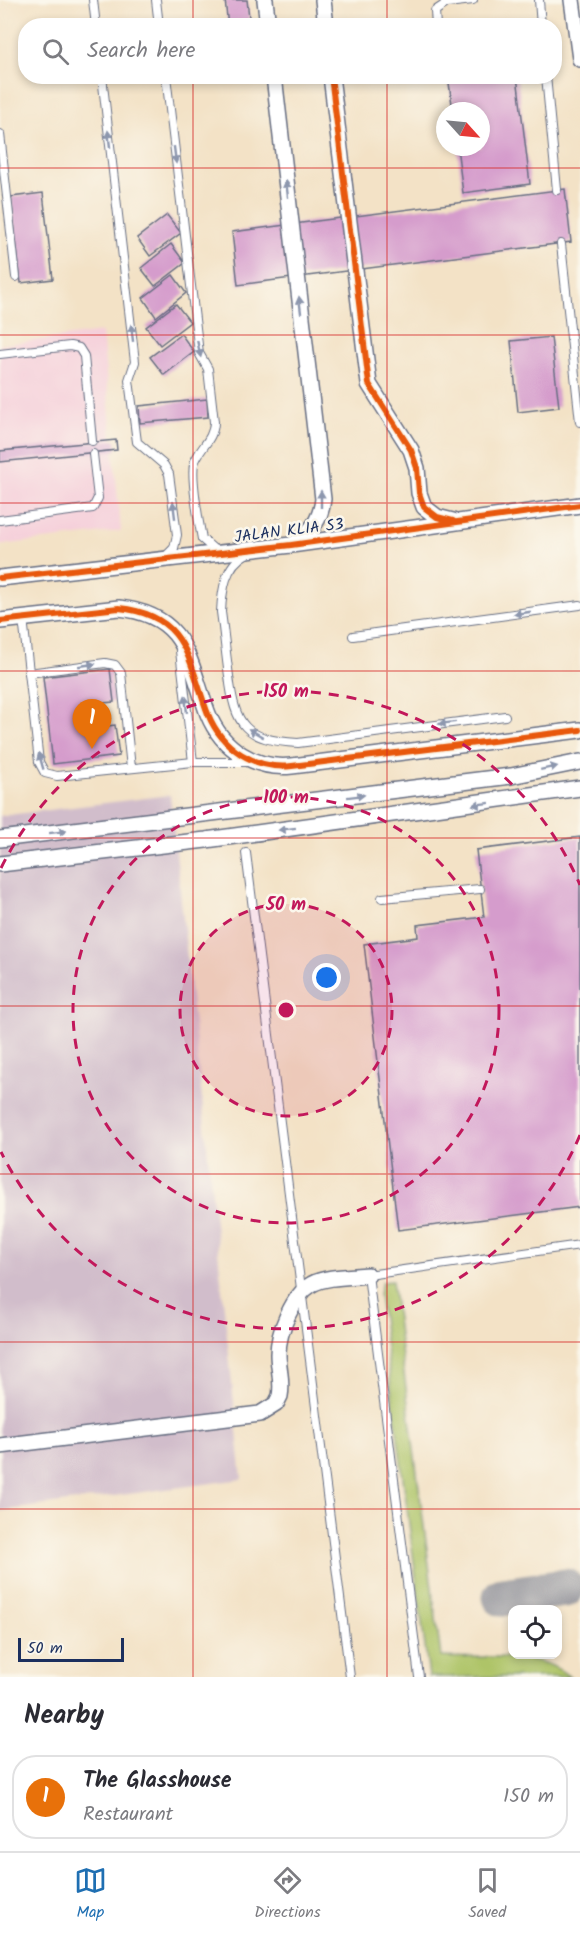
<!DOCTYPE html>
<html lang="en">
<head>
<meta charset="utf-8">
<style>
	body { margin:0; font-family:Kalam,sans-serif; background:#f7f7f7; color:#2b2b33 }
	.controls { position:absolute; right:18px; bottom:18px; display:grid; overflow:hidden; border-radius:12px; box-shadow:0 3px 9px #0003 }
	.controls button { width:54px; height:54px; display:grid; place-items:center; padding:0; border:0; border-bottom:2px solid #e1e1e2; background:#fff; color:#2b2b33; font:30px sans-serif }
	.compass { position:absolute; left:436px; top:102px; width:54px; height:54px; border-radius:50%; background:#fff; box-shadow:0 3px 9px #0003; rotate:117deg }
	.scale { position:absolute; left:18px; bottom:15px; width:106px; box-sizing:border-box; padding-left:6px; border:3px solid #1b2f5e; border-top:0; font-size:16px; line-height:21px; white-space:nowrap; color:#1b2f5e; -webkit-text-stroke:4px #fbf7ec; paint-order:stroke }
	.you { position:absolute; left:327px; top:978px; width:21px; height:21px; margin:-15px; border:4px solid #fff; border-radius:50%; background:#1a73e8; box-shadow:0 0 0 9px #1a73e833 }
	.badge { display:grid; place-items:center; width:39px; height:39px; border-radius:50%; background:#1f6fb2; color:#fff; font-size:20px; font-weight:700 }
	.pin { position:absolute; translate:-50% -50px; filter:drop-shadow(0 2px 3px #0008) }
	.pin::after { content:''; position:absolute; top:32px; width:21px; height:18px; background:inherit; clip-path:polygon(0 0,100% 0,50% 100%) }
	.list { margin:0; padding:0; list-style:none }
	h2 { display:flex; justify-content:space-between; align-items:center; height:78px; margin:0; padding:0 24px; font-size:26px }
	h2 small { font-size:20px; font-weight:400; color:#7c7c81 }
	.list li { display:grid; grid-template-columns:39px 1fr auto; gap:18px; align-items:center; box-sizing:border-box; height:84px; margin:0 12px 12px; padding:0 12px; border:2px solid #e1e1e2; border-radius:24px }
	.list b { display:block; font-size:22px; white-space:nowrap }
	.list p { margin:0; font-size:20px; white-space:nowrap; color:#7c7c81 }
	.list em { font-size:20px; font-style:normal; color:#7c7c81 }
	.icon { flex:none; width:33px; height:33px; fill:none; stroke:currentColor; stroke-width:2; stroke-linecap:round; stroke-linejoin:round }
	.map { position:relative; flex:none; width:580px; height:1677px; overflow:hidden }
	.search { position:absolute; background:#fff; box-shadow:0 3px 9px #0003; left:18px; right:18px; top:18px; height:66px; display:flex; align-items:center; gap:15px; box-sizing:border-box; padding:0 21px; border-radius:24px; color:#7c7c81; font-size:22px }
	.sheet { height:174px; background:#fff }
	nav { display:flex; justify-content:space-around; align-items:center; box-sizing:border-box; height:84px; border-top:2px solid #e1e1e2; background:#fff; font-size:16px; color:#7c7c81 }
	nav a { display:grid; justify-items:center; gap:3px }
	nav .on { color:#1f6fb2 }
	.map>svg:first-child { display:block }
	.built { fill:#f5cfda }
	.industrial { fill:#d1bdcb }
	.green { fill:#aec468; stroke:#647a63; stroke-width:1.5 }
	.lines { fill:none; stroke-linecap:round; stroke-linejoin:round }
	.taxiway { stroke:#878892; stroke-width:39 }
	.building { fill:#d59ccc }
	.service-casing { stroke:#676e82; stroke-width:10 }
	.minor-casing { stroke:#676e82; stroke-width:18 }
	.service { stroke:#fff; stroke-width:8 }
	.minor { stroke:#fff; stroke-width:15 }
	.cycleway-casing { stroke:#fbf7ec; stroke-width:10 }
	.cycleway { stroke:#e8590c; stroke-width:6 }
	.oneway { fill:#8d97ae }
	.grid { fill:none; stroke:#d62828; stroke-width:1.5; stroke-opacity:0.55 }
	.ring { fill:none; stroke:#c2185b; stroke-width:3; stroke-dasharray:10 8 }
	.labels { text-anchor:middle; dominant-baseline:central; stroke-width:5; stroke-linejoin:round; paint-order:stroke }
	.street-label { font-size:16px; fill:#1b2f5e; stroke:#fbf7ec }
	.centre { fill:#c2185b; stroke:#fbf7ec; stroke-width:3 }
	.ring-label { font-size:18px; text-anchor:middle; font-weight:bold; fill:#c2185b; stroke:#fbf7ec; stroke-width:5; stroke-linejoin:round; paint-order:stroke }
</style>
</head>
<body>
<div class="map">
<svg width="580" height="1677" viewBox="0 0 580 1677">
	<rect width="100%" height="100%" fill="#fbf7ec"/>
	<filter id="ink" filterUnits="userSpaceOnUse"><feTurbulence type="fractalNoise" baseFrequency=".0167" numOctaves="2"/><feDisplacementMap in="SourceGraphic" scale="12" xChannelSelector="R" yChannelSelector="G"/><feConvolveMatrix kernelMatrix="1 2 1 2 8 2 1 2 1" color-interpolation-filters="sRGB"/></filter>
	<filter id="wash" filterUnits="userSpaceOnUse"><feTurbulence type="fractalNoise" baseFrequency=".008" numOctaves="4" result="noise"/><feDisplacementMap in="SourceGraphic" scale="24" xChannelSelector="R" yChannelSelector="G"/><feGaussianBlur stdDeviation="1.35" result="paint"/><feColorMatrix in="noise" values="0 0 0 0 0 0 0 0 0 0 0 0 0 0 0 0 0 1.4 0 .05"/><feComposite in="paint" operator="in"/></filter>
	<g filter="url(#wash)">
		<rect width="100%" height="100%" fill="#f3e2c6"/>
		<path class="built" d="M102,332l19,199 -121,14v-200z"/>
		<path class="industrial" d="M170,795l72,684 -242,32v-695z"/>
		<path class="green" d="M392,1281l49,376c42,3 95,-9 129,20h-141l-50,-383 3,-12z"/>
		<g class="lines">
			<path class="taxiway" d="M502,1597l63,-9"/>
		</g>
		<g id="blocks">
			<g class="building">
				<path d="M225,0h22l3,26h-22z"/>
				<path d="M448,76h69l13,108 -67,9 -6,-46h24v-36h-28z"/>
				<path d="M565,189l6,53 -333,43 -6,-53z"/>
				<path d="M43,193l10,86 -32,4 -10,-86z"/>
				<path d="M167,215l14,18 -31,23 -13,-18z"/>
				<path d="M171,244l14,19 -30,23 -14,-18z"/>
				<path d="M173,275l13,18 -30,24 -13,-19z"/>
				<path d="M176,304l14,18 -30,23 -14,-18z"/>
				<path d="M181,334l13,18 -30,23 -14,-18z"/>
				<path d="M551,337l8,70 -41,5 -7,-71z"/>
				<path d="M207,399l1,18 -68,6 -1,-17z"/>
				<path d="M116,440l1,10 -117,12v-11z"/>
				<path d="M110,669l4,33 -24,2 3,24 22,-3 4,31 -66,8 -10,-87z"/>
				<path d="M580,837v370l-182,23 -34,-286 54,-7 -1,-12 67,-8 -8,-67z"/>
			</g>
		</g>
	</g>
	<g filter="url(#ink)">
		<use href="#blocks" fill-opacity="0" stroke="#676e82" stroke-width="1.5"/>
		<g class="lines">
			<defs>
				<g id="service">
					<path d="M93,0l3,26"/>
					<path d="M156,0l3,26"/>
					<path d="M539,0l2,26"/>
					<path d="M436,26l-1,-15 12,-8 26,-3"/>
					<path d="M102,76l33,286 -6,18 8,62 27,23 5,9 8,61 -3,13 -9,9"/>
					<path d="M166,76l33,277 9,16 6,53c0,18 -16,27 -20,42 -3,14 5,60 8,75l15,13"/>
					<path d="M546,76l11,114"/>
					<path d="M0,134l16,143"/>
					<path d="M561,244l19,178"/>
					<path d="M0,354l70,-8 9,2 5,8 8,85"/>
					<path d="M0,520l93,-12 5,-10 -5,-44"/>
					<path d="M246,554c-21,11 -24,37 -25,58 3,21 5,43 8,64 6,50 16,64 69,67l207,-27"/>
					<path d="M23,618l16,144 6,11 12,3 136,-14h55"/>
					<path d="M353,636l227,-31"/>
					<path d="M180,651l13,111"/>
					<path d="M29,673l76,-10 10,2 6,8 10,95"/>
					<path d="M246,853l104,824"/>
					<path d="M382,898l98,-9"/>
					<path d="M419,1677l-51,-402 212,-30"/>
				</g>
				<g id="minor">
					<path d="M265,0l3,26"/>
					<path d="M323,0l3,26"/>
					<path d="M572,0l8,59"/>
					<path d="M274,76l49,423c-2,20 -12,34 -28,44"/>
					<path d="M331,76l38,308 42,66 6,18 2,25 5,14 13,10 16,4"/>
					<path d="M0,578l291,-33 289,-40"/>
					<path d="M0,621l119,-13c69,7 69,53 89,106 14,35 48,56 84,52l288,-36"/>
					<path d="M0,839l511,-63 69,-14"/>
					<path d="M0,864l206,-24 374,-52"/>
					<path d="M0,1446l260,-32 16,-10 4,-8c3,-15 -2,-28 -2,-42 0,-22 15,-59 34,-70 15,-8 39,-7 56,-9"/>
				</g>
			</defs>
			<use href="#service" class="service-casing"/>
			<use href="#minor" class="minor-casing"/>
			<use href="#service" class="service"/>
			<use href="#minor" class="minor"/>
			<defs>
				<g id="cycleway">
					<path d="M331,76l38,308 42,66 6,18 2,25 5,14 13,10 16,4"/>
					<path d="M0,578l291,-33 289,-40"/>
					<path d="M0,621l119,-13c69,7 69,53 89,106 14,35 48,56 84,52l288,-36"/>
				</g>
			</defs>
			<use href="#cycleway" class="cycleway-casing"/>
			<use href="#cycleway" class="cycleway"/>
		</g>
		<defs><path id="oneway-solid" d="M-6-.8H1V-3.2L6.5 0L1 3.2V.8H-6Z" transform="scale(1.5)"/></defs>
		<g class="oneway">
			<use href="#oneway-solid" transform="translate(109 139) rotate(-97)"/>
			<use href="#oneway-solid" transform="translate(175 155) rotate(83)"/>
			<use href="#oneway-solid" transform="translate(287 189) rotate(-97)"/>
			<use href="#oneway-solid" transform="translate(300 305) rotate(-97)"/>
			<use href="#oneway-solid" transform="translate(132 333) rotate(-97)"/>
			<use href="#oneway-solid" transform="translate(199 349) rotate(78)"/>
			<use href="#oneway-solid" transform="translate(321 499) rotate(-90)"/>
			<use href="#oneway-solid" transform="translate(174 510) rotate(-97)"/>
			<use href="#oneway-solid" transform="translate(522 613) rotate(172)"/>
			<use href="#oneway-solid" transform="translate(87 665) rotate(-8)"/>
			<use href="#oneway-solid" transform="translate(186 704) rotate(-96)"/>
			<use href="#oneway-solid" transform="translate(447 723) rotate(173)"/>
			<use href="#oneway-solid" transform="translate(256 733) rotate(-150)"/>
			<use href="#oneway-solid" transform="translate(41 761) rotate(-106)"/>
			<use href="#oneway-solid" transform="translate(549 768) rotate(-12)"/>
			<use href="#oneway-solid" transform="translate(356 796) rotate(-7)"/>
			<use href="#oneway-solid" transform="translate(481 804) rotate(173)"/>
			<use href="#oneway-solid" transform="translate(287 829) rotate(173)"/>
			<use href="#oneway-solid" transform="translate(58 832) rotate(-7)"/>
		</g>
	</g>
	<path class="grid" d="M193,0v26M387,0v26M193,76v1601M387,76v1601M0,168h580M0,335h580M0,503h580M0,671h580M0,838h580M0,1006h580M0,1174h580M0,1342h580M0,1509h580"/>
	<circle cx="286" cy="1010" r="106" fill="#c2185b" fill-opacity=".12"/>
	<g class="ring">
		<circle cx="286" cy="1010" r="106"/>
		<circle cx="286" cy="1010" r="213"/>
		<path d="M580 1135A319 319 0 0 1 1 1152M1 868A319 319 0 0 1 580 885"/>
	</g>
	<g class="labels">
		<g class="street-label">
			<text transform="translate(289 531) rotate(-7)">JALAN KLIA S3</text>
		</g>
	</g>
	<circle cx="286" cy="1010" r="9" class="centre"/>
	<g class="ring-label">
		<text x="286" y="697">150 m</text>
		<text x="286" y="803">100 m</text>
		<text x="286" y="910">50 m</text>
	</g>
</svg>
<div class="controls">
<button><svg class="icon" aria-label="locate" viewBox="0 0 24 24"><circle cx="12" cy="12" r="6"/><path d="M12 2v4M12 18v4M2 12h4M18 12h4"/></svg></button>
</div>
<svg class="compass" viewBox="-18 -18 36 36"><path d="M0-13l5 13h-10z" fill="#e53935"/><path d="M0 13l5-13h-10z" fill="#7c7c81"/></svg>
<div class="scale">50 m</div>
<div class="you"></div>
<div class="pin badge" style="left:92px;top:749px;background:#e8710a">1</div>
<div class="search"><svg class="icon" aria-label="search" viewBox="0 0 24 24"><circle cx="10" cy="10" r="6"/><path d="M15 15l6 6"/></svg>Search here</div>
</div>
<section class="sheet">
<h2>Nearby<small></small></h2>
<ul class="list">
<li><span class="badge" style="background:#e8710a">1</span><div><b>The Glasshouse</b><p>Restaurant</p></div><em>150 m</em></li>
</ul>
</section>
<nav>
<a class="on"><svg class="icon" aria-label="map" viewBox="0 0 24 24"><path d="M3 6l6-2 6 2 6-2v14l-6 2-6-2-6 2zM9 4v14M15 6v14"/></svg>Map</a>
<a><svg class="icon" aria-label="directions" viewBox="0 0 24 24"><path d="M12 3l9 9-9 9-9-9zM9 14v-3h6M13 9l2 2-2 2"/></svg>Directions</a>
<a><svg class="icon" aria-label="saved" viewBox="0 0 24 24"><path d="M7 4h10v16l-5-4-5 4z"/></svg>Saved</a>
</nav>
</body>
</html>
